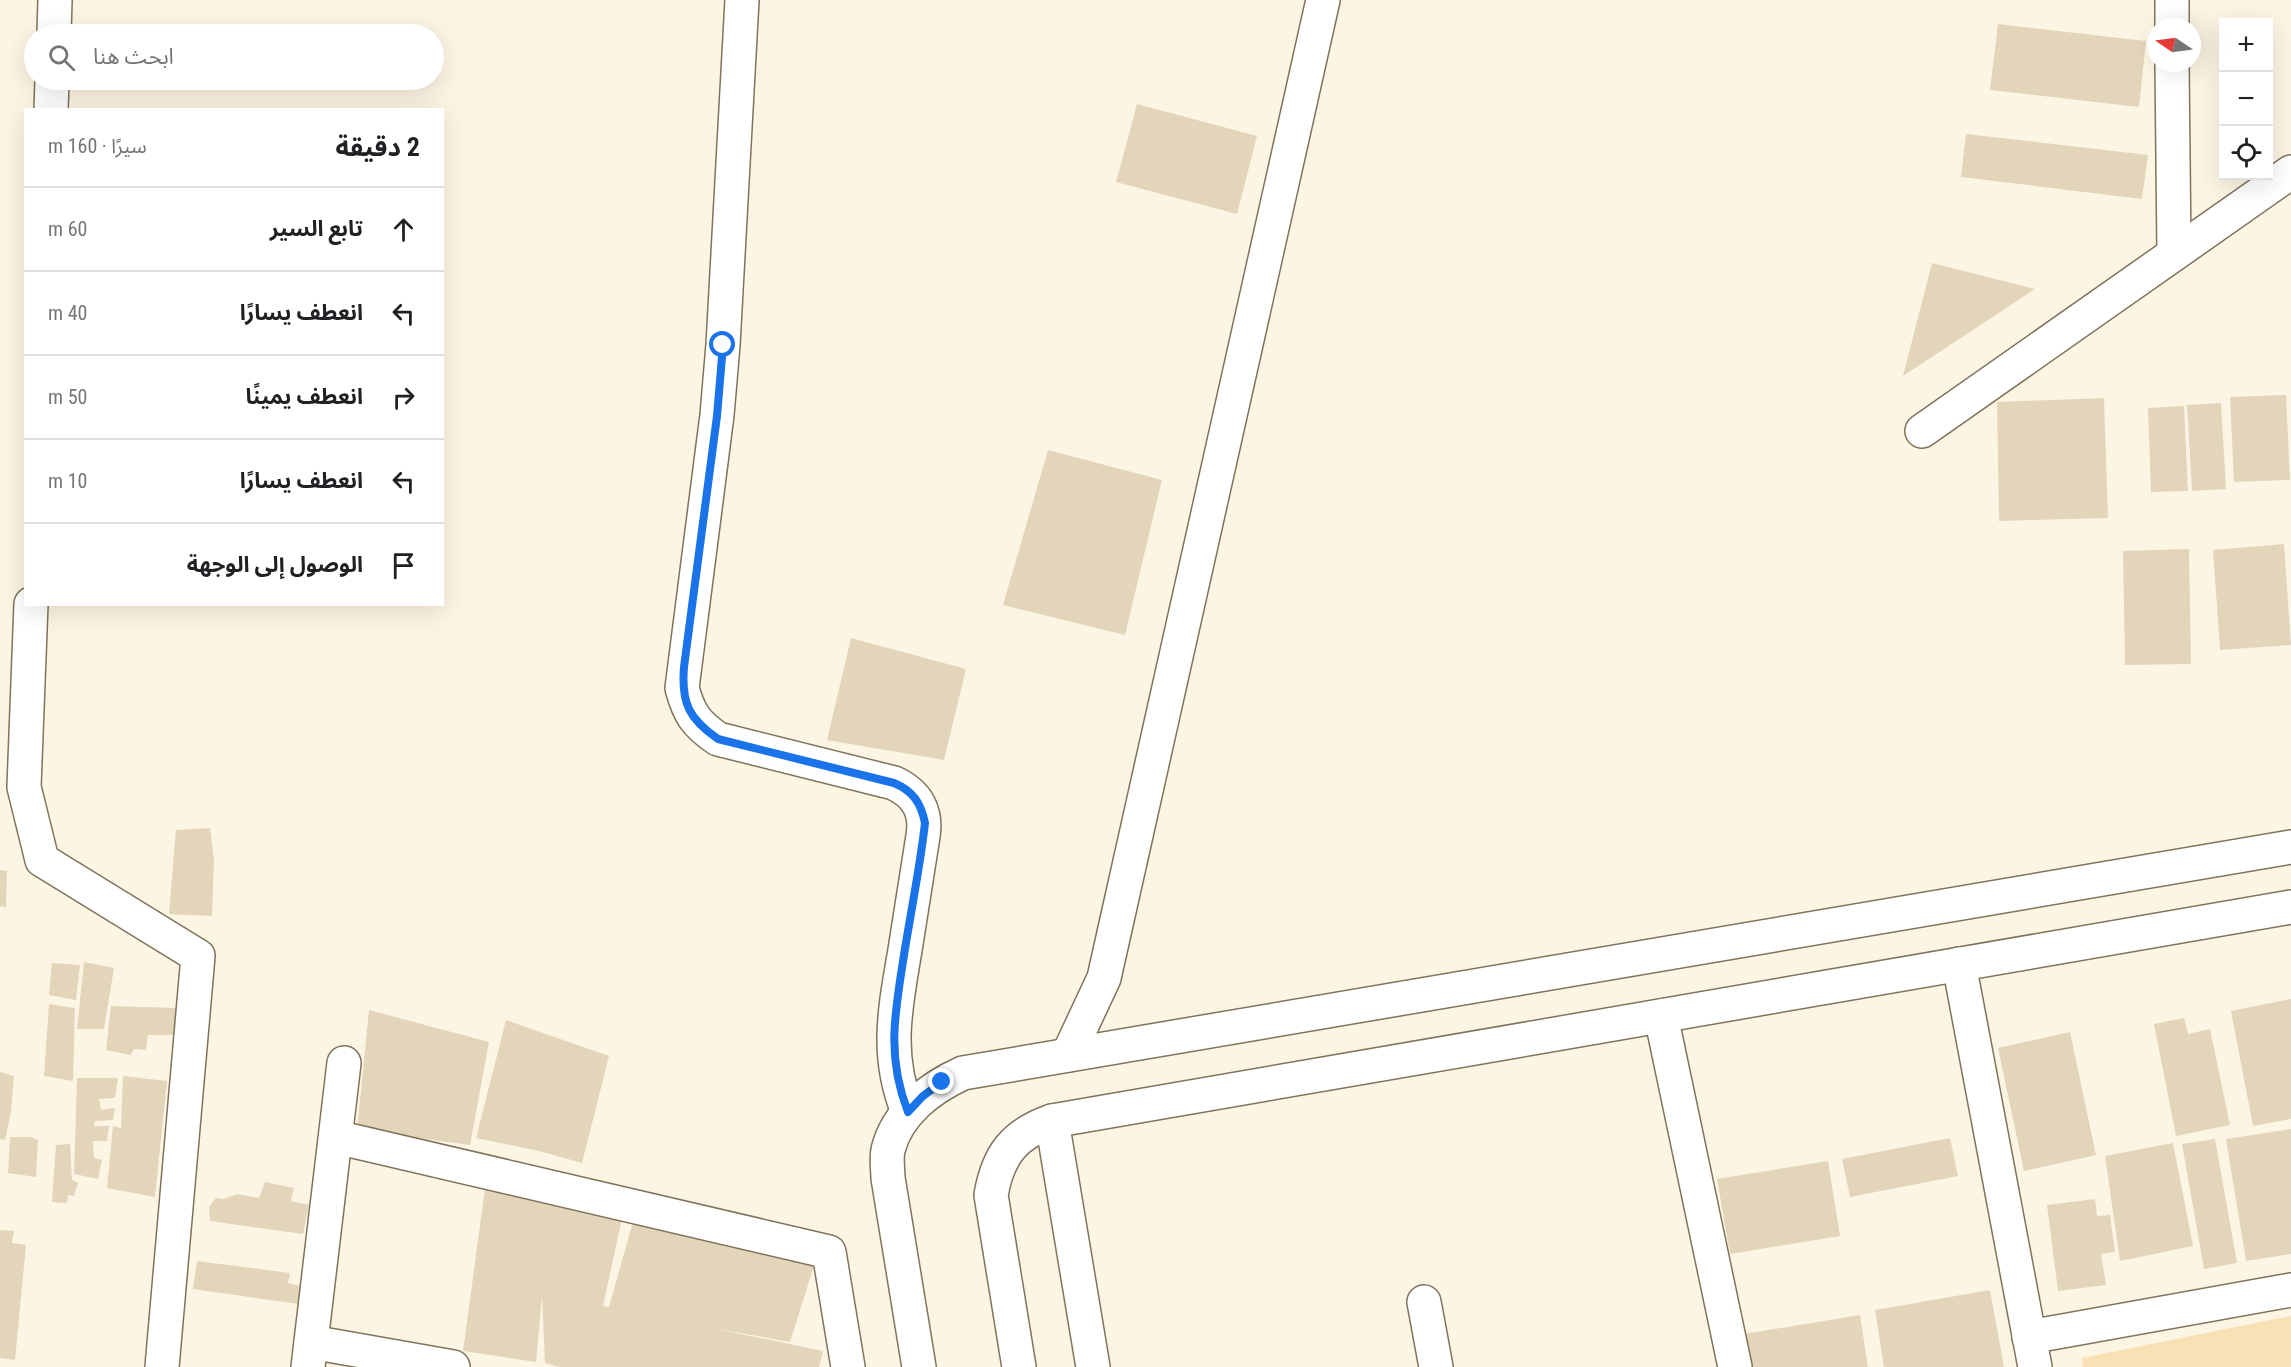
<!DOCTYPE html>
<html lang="ar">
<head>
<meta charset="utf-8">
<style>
	body { margin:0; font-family:"Roboto Condensed","Noto Sans Arabic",sans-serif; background:#f6f6f6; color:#202124; direction:rtl }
	.controls { position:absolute; right:18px; top:18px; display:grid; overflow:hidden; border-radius:0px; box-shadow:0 6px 24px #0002 }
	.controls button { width:54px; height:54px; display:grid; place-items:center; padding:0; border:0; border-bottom:2px solid #e0e0e0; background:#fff; color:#202124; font:30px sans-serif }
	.compass { position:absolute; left:2147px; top:18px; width:54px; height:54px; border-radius:50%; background:#fff; box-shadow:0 6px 24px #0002; rotate:283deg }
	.stop { position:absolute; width:18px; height:18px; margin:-14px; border:4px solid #1a73e8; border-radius:50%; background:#fff }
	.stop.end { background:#1a73e8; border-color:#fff; box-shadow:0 2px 6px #0008 }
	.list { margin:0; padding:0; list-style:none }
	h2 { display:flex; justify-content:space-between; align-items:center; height:78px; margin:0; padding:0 24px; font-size:26px }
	h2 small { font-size:20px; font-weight:400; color:#757577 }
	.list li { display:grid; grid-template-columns:39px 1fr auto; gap:18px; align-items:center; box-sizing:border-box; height:84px; padding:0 24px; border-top:2px solid #e0e0e0 }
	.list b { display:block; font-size:22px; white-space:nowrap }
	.list em { font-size:20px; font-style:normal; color:#757577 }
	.icon { flex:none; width:33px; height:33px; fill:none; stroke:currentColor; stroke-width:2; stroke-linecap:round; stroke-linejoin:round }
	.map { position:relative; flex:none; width:2291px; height:1367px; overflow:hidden; direction:ltr }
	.search { position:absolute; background:#fff; box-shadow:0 6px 24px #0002; left:24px; top:24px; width:420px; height:66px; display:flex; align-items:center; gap:15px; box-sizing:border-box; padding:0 21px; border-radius:33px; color:#757577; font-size:22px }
	.panel { position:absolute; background:#fff; box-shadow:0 6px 24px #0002; left:24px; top:108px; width:420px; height:498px; border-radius:0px; direction:rtl }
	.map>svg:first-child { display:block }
	.green { fill:#f8e1b4 }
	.building { fill:#e3d5ba }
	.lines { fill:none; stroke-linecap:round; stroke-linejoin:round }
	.minor-casing { stroke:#80735b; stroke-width:36 }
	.minor { stroke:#fff; stroke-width:33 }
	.route { stroke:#1a73e8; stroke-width:8 }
</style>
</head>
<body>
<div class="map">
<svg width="2291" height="1367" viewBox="0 0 2291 1367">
	<rect width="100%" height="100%" fill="#fdf5e4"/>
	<path class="green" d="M2291,1316v51h-208l-1,-9z"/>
	<g class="building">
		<path d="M1998,24l148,17 -7,66 -149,-17z"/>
		<path d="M1137,104l120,32 -20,78 -121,-32z"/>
		<path d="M1966,134l182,21 -6,44 -181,-22z"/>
		<path d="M1932,263l103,26 -132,87z"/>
		<path d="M2286,395l4,85 -56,2 -4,-85z"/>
		<path d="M2104,398l4,120 -109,3 -2,-119z"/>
		<path d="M2221,403l5,86 -34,2 -5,-86z"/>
		<path d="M2184,406l4,85 -37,1 -3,-84z"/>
		<path d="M1048,450l114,30 -37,155 -122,-30z"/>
		<path d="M2284,544l7,101 -71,5 -7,-100z"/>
		<path d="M2189,549l2,115 -66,1 -2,-114z"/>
		<path d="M851,638l115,31 -22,91 -117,-20z"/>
		<path d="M210,828l4,32 -2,56 -43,-2 7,-84z"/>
		<path d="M0,870l7,1 -1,36 -6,-1z"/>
		<path d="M84,962l30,6 -10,61h-27z"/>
		<path d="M52,963l28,2 -4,35 -27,-5z"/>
		<path d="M2291,999v120l-38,7 -22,-115z"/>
		<path d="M49,1004l26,4 -2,73 -29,-5z"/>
		<path d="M111,1006l67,2 -1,27h-29l-2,15 -12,-1 -3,6 -25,-5z"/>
		<path d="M369,1010l120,32 -19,103 -113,-15z"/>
		<path d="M2184,1018l4,16 22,-5 20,96 -54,11 -22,-112z"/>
		<path d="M506,1020l103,36 -27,107 -43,-12 -63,-13z"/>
		<path d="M2070,1032l26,123 -72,16 -26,-123z"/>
		<path d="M0,1072l14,4 -3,36 -6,28 -5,-1z"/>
		<path d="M123,1076l44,5 -12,116 -48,-9 6,-62 8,2z"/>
		<path d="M77,1078h41l-3,20 -16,1 2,11 14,-2 -2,12 -18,1 -1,5h15l-2,15h-14l1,17 8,2 -4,19 -24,-5z"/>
		<path d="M2291,1129v125l-45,7 -20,-122z"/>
		<path d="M10,1137h21l7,3 -2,37 -28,-4z"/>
		<path d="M1950,1138l8,38 -108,21 -8,-38z"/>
		<path d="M2215,1139l22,124 -33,6 -22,-125z"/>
		<path d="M2173,1143l20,103 -73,15 -15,-105z"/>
		<path d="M70,1144l2,36 6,3 -4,13 -6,-1 -1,8 -15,-1 4,-57z"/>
		<path d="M1828,1161l12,75 -110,18 -13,-75z"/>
		<path d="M486,1181l137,33 -20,92 6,1 25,-89 185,32 -29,92 -78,-14 111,23 -4,16h-259l-15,-4 -3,-68 -6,67 -73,-11z"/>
		<path d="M265,1182l29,6 -3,13 18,4 -6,29 -93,-13 -1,-14 7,-9 8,1 13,-5 22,4z"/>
		<path d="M2095,1199l2,17 13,-1 5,37 -14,2 5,31 -48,6 -11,-86z"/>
		<path d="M0,1230l14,1 -2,12 14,2 -11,115 -15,-2z"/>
		<path d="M197,1261l93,12 -2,10 12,3 -2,18 -105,-15z"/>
		<path d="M1990,1290l14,77h-120l-9,-57z"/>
		<path d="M1860,1315l8,52h-118l-6,-33z"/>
	</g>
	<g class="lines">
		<defs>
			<g id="minor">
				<path d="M742,0l-19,345 -6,70 -35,273c7,26 14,36 36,51l176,44c23,11 33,28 29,53 -6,38 -12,76 -18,114 -10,59 -20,105 3,162"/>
				<path d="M2172,0v27"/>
				<path d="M54,34l1,-34"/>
				<path d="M2172,63l2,191"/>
				<path d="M51,110l1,-30"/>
				<path d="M1922,431l369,-259"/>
				<path d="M31,604l-7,183 18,73 156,96 -36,411"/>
				<path d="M1959,964l76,403"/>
				<path d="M1661,1016l74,351"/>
				<path d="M1068,1055l36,-77 219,-978"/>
				<path d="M1052,1121l41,246"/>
				<path d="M336,1137l493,115 19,115"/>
				<path d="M1424,1302l12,65"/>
				<path d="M2029,1337l262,-47"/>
				<path d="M311,1342l142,25"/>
				<path d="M308,1367l36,-304"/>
				<path d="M919,1367l-31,-189c0,-8 -2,-19 0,-28 9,-37 42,-62 75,-77l1328,-226"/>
				<path d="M1019,1367l-28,-172c7,-40 23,-61 61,-74l1239,-214"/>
			</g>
		</defs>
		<use href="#minor" class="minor-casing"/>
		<use href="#minor" class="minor"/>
	</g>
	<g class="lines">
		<path class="route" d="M723,345l-6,71 -33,251c-3,36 5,52 34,72l176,44c19,8 27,20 31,40 -5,44 -14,88 -21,132 -9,57 -18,101 4,157l15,-16 19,-14"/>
	</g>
</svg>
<div class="controls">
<button>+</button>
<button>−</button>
<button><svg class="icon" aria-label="locate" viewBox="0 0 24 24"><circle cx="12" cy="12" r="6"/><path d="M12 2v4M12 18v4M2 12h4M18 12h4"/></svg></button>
</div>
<svg class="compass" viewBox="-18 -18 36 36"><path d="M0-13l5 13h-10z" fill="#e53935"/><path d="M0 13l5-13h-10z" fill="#757577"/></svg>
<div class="stop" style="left:723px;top:345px"></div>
<div class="stop end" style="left:942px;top:1082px"></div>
<div class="search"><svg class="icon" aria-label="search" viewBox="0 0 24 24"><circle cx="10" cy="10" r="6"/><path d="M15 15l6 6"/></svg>ابحث هنا</div>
<section class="panel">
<h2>2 دقيقة<small>سيرًا · 160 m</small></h2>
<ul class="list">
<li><svg class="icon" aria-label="ahead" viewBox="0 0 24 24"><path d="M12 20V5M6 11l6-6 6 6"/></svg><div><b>تابع السير</b></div><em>60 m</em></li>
<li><svg class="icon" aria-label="left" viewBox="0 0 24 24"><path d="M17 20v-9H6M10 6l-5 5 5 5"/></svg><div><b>انعطف يسارًا</b></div><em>40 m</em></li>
<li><svg class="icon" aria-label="right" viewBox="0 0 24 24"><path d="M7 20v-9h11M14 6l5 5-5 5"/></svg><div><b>انعطف يمينًا</b></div><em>50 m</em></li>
<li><svg class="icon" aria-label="left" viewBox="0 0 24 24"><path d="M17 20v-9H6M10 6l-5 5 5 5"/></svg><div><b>انعطف يسارًا</b></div><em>10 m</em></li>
<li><svg class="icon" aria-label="arrive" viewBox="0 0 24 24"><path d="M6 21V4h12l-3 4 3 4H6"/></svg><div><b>الوصول إلى الوجهة</b></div></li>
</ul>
</section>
</div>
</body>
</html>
